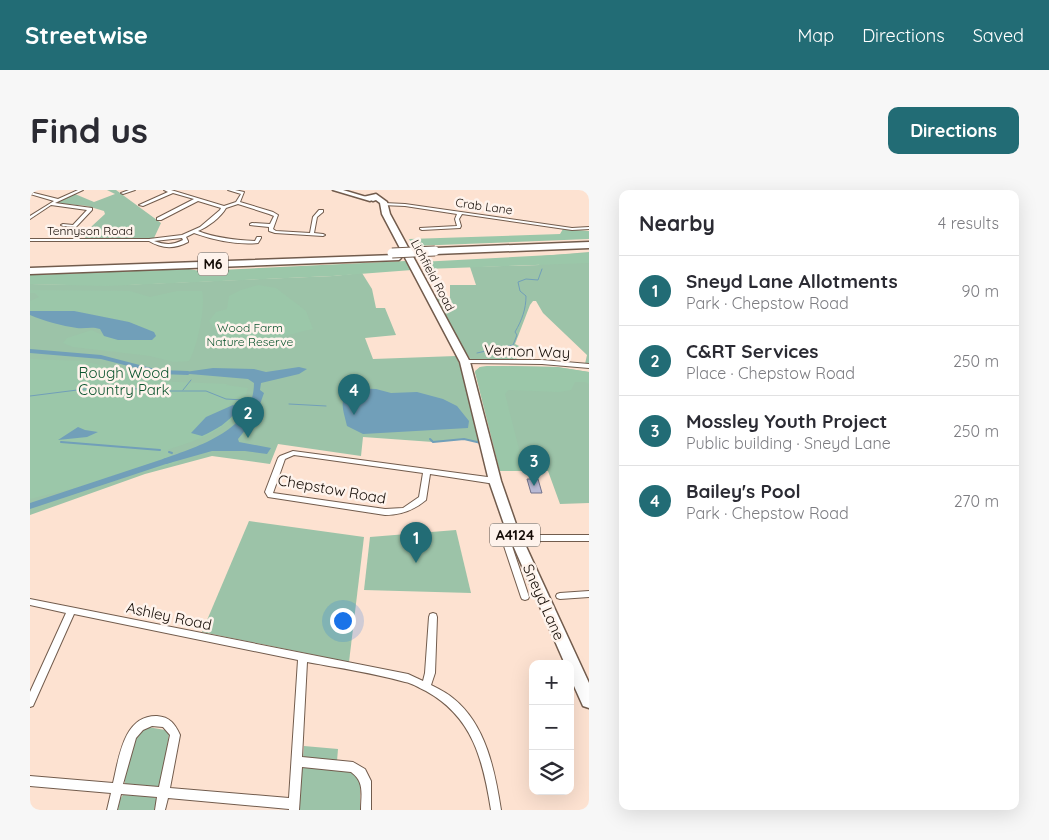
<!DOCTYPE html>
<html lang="en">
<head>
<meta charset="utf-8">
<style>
	body { margin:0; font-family:Quicksand,sans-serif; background:#f7f7f7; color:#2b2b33 }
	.controls { position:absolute; right:15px; bottom:15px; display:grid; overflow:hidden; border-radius:10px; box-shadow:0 5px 20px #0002 }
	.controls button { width:45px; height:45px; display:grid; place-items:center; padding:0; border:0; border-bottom:1px solid #e1e1e2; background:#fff; color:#2b2b33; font:25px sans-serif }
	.you { position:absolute; left:312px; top:430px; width:18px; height:18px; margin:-12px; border:4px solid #fff; border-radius:50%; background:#1a73e8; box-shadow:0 0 0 8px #1a73e833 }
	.badge { display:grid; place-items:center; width:32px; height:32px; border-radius:50%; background:#226c75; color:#fff; font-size:16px; font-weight:700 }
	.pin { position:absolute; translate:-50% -41px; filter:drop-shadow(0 1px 2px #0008) }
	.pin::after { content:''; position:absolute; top:26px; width:18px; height:15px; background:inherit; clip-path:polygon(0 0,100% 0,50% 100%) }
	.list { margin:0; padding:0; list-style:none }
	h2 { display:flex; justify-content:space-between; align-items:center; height:65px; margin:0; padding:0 20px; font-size:21px }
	h2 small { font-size:16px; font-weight:400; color:#7c7c81 }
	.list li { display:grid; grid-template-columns:32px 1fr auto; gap:15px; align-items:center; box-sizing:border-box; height:70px; padding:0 20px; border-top:1px solid #e1e1e2 }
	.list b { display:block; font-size:19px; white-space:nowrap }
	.list p { margin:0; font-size:16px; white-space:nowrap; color:#7c7c81 }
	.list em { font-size:16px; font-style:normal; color:#7c7c81 }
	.icon { flex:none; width:28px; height:28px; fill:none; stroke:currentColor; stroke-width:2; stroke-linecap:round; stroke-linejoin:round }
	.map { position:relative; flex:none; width:559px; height:620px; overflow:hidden; border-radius:10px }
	header { display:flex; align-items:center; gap:30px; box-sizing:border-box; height:70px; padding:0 25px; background:#226c75; color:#fff }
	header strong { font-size:24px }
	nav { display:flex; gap:28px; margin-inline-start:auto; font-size:18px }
	.intro { display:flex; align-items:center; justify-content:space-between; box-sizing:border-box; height:120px; padding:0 30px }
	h1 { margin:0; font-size:35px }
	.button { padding:12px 22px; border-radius:10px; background:#226c75; color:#fff; font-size:18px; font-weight:700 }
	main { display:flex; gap:30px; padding:0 30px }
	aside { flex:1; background:#fff; border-radius:10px; box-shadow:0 5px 20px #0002 }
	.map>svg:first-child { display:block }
	.green { fill:#9cc3a8 }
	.forest { fill:#9bc7a9 }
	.water { fill:#719fb9 }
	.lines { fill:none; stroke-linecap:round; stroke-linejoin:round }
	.stream-far1 { stroke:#719fb9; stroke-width:1 }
	.stream { stroke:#719fb9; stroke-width:2 }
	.canal { fill:#719fb9; fill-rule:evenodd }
	.building { fill:#b9bad5; stroke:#73738c }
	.street-casing { stroke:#725c4d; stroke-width:2 }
	.secondary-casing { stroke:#725c4d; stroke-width:3 }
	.primary-casing { stroke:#725c4d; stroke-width:3 }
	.highway-casing { stroke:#725c4d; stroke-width:3 }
	.street { fill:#fff; fill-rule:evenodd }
	.secondary { fill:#fff; fill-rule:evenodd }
	.primary { fill:#fff; fill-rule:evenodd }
	.highway { fill:#fff; fill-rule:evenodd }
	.highway-bridge-casing { stroke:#725c4d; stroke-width:11; stroke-linecap:butt }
	.highway-bridge { stroke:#fff; stroke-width:9 }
	.labels { text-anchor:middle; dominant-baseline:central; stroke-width:5; stroke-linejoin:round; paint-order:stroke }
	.far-street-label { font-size:12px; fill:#150d07; stroke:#fef3ec }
	.far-park-label { font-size:12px; fill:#0c552f; stroke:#fef3ec }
	.shield { fill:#fef3ec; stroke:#5b524c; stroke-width:1 }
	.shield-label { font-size:14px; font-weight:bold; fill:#150d07 }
	.street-label { font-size:15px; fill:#150d07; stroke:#fef3ec }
	.park-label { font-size:15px; fill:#0c552f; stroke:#fef3ec }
</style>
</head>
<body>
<header>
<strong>Streetwise</strong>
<nav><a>Map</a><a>Directions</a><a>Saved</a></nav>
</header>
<div class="intro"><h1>Find us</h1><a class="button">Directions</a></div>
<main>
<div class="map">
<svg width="559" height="620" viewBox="0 0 559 620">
	<rect width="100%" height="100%" fill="#fde2d1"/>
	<g class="green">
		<path d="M77,0h9l45,33 -7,15h-69l7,-12 13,-12 -1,-3 -17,-5 -31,-3 19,-9 19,8 21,-8z"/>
		<path d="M559,62v112h-4l2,-9 -44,-42 -7,-12h-3l-3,4 -15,39 4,2 -3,14h-45l-25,-37 -11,-26h15v-12h26l-6,-18 69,-2 3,-9z"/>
		<path d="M332,83l10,16 4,19h9l11,27 -31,3 8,21 83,-3 8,19 17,68 -17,-4 -31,3 -70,-5 -2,19 -83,-12 -8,20 -58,-8 -67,18 -115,41v-231l89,1 214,-9z"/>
		<path d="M472,176l55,1 32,5v131l-29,1 -12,-33h-48l-25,-99 5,-5z"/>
		<path d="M219,331l115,16 -15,125 -147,-30z"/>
		<path d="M426,340l15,63 -107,-3 6,-53z"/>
		<path d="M118,537l17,3 4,4 -7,47 -3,5 -12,1 -22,-3v-7c4,-14 7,-44 23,-50z"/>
		<path d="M274,556l34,3 -1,12 -34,-4z"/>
		<path d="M275,577l50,5 5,9v29h-61l2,-40z"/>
		<path d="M93,605l29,1 5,3 -3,11h-36l2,-11z"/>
	</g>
	<g class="forest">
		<path d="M533,39l26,2v8l-176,7 -4,-7 151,-5z"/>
		<path d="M559,63v10l-164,6 -5,-7z"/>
		<path d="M375,71l7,9 -79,6 -227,10 -76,-2v-9l159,-6 11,2z"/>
		<path d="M228,95l18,3 30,23 7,18c-20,4 -62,18 -81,12 -10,-3 -18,-12 -23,-20l7,-9 11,-3 2,-13 12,-6z"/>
		<path d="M0,100l100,1 20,6 27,-6h25c4,14 -5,58 -13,70l-15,1 -24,-6 -77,-9 -10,-4 4,-5 25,-8c19,11 38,8 59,10l2,-8 -24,-10 -55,-11h-44v-10l9,-4 -4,-4h-5z"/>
		<path d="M0,169l52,2 38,8 35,12 73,3 -2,1 22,3c-2,5 -3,11 -5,15 -13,28 -49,38 -76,47l12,13 -149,36z"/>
		<path d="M457,176l70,1 32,5v12l-4,-2h-10l-4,8 -12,2 -51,-2 -3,4 15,59v18h-20l-25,-100 5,-4z"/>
	</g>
	<g class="water">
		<path d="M0,121h44l55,11 25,10 2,4 -4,4h-34l-14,-4 -4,-7c-8,-3 -15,0 -23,-1 -15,-2 -33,-7 -47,-13z"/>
		<path d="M269,177l8,2 -8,5 -38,9 -1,7 4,3 -9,25 -17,21 1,3 32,6 -4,6 -22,-3h-33l-46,13 -6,-1 3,-4c36,-13 91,-29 91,-76l-6,-4 -70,-6 35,-5 41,1 12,3z"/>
		<path d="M322,198l24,1 15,4 26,-1 26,7 14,7 12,15 -1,7 -105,6 -16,-8c-3,-15 -10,-27 5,-38z"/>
		<path d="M203,215l5,1v3c-10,14 -21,20 -36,27l-11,-3 15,-16z"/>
		<path d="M48,237l7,3 13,2 -11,5 -29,3z"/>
	</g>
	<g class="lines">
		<g class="stream-far1">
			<path d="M447,163l36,-8 4,-10 -2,-3c7,-12 11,-23 11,-36l-6,-5 -2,-9 8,-3 12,1 4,-11"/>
			<path d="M98,198l29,3h49l20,8 17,1"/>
			<path d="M153,200l8,-10"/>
			<path d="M0,206l71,-9"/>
			<path d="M259,214l37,2"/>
		</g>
		<g class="stream">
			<path d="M400,249l3,3 31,-3 17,4"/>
			<path d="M31,252l99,8"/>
			<path d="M139,262l3,1"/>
		</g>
		<g class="canal">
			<path d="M0,159l71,6 58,15 29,1 3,2 -3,2 -29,-1 -58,-15 -71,-6z"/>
			<path d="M136,268h3l4,2 -1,2 -142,47v-6z"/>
		</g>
	</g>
	<path class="building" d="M497,289h11l4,14h-11z"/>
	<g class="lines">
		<defs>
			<g id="street">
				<path d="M48,0h5l-28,13 37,5v2l-16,17 -13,-1 -2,-1 2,-1 10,1 14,-15 -36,-5 -21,14v-3l24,-15 -24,-7v-2l28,7z"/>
				<path d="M99,0h6l-12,4 -2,-1z"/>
				<path d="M134,0h7l53,16 12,-4 5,-8 -13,-4h7l9,2 -4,10 33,10 5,3 -5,14 3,2 34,2 3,-16 6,-7h4v2l-6,5 -3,16 9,1 2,1 -2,1 -48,-3 -6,-2v-4l-19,-2v-1l2,-1 18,1 4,-8 -5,-2 -31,-10 -12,4c-5,9 -18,19 -28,23 18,7 37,9 57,10l2,-4h4v1l-3,5c-21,2 -44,-3 -64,-10l-8,4 2,4v1c-13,7 -26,7 -39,-1h-119v-2h119l33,-4 18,-8 20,-17 1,-2 -23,-7 -37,19h-4v-2l37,-19 -21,-6 -30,13 -4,-1 29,-13zM152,48l1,2c-10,5 -18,5 -29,1z"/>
				<path d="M354,13l21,1 167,24 17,-1v2l-17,1 -110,-16 -3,5 2,7 -1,2 -38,2 -2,-1v-1l37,-2 -2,-7 2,-5 -52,-8 -23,-1v-2z"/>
				<path d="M435,170h77l47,4v4l-47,-4 -79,-1 -1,-1z"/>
				<path d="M263,261l202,27 4,3 -4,3 -65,-10 -4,26c-12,10 -25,15 -41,15l-117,-18 -3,-5 13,-34 2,-2zM264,265l129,18 -4,24 -16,11 -18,1 -112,-16 12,-34z"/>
				<path d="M481,334l3,1 1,2 -5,4 -1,6 20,60 -1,2 -3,1 -3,-1 -1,-2 -20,-60 3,-9z"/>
				<path d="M486,345h73v6h-73l-3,-1 -1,-2 1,-2z"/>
				<path d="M559,401v6l-29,2 -3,-1 -1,-2 1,-2 3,-1z"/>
				<path d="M0,409l378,75 15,7 2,-8 4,-56 1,-3 3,-1 3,1 1,3 -2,56 -4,12c8,4 16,8 23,14 32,26 41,72 47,111h-10c-8,-50 -18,-93 -65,-119 -7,-3 -14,-8 -21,-9 -32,-9 -65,-14 -98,-20l-5,95 51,5 12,7 6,12v29h-10c0,-16 4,-28 -10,-38l-49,-5 -3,43h-10v-1l-121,-11 -3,12h-10l2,-13 -36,-3 -4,16h-10l4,-17 -81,-7v-10l83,7c6,-24 10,-68 44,-67 13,1 18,8 23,19l-10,53 119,10 9,-138 -224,-46 -41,92 -3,1v-15l36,-79 -36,-8zM122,536l11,1 7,8 -11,52 -36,-3 13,-46 7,-8z"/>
			</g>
			<path id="secondary" d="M303,0h10l30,9 -3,2z"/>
			<path id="primary" d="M346,4l11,8 3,12 80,148 31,119 16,46 72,156v25l-6,-2 -13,-29v-13h-5l-60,-137 -16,-46 -29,-119 -78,-148 -2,-11 -4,-3 -3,1 -10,-4z"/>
			<g id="highway">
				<path d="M559,52v6l-154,6 -5,-3 5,-3z"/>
				<path d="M366,65l5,3 -2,2 -369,14v-6z"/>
			</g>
		</defs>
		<use href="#street" class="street-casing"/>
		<use href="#secondary" class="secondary-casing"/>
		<use href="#primary" class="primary-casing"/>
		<use href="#highway" class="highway-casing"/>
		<use href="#street" class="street"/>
		<use href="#secondary" class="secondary"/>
		<use href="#primary" class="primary"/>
		<use href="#highway" class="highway"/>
		<defs>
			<path id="highway-bridge" d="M362,63l43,-2"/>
		</defs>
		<use href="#highway-bridge" class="highway-bridge-casing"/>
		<use href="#highway-bridge" class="highway-bridge"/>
	</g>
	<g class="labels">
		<g class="far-street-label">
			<text transform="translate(454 16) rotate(8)">Crab Lane</text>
			<text x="60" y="40">Tennyson Road</text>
			<text transform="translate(403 85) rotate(62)">Lichfield Road</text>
		</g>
		<g class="far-park-label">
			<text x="220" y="137">Wood Farm<tspan x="220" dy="14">Nature Reserve</tspan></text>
		</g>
		<g class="shield">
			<rect x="168" y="62.5" width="30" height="23" rx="4"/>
			<rect x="460" y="333.5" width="50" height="23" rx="4"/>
		</g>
		<g class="shield-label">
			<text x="183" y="74">M6</text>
			<text x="485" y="345">A4124</text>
		</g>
		<g class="street-label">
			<text transform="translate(497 161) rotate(2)">Vernon Way</text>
			<text transform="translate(302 299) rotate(10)">Chepstow Road</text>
			<text transform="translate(514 412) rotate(66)">Sneyd Lane</text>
			<text transform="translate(139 426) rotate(12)">Ashley Road</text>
		</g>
		<g class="park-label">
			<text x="94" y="182">Rough Wood<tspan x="94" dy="17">Country Park</tspan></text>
		</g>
	</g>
</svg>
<div class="controls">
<button>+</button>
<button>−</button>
<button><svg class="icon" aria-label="layers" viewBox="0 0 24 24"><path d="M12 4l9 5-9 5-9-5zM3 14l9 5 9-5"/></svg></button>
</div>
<div class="you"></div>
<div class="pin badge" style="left:386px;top:373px">1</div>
<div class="pin badge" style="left:218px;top:248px">2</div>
<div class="pin badge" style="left:504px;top:296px">3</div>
<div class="pin badge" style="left:324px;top:225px">4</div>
</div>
<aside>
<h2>Nearby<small>4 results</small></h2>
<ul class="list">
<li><span class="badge">1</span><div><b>Sneyd Lane Allotments</b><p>Park · Chepstow Road</p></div><em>90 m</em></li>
<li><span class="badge">2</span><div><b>C&amp;RT Services</b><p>Place · Chepstow Road</p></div><em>250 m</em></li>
<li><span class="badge">3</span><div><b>Mossley Youth Project</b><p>Public building · Sneyd Lane</p></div><em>250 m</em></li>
<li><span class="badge">4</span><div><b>Bailey's Pool</b><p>Park · Chepstow Road</p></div><em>270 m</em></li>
</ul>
</aside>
</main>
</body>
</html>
